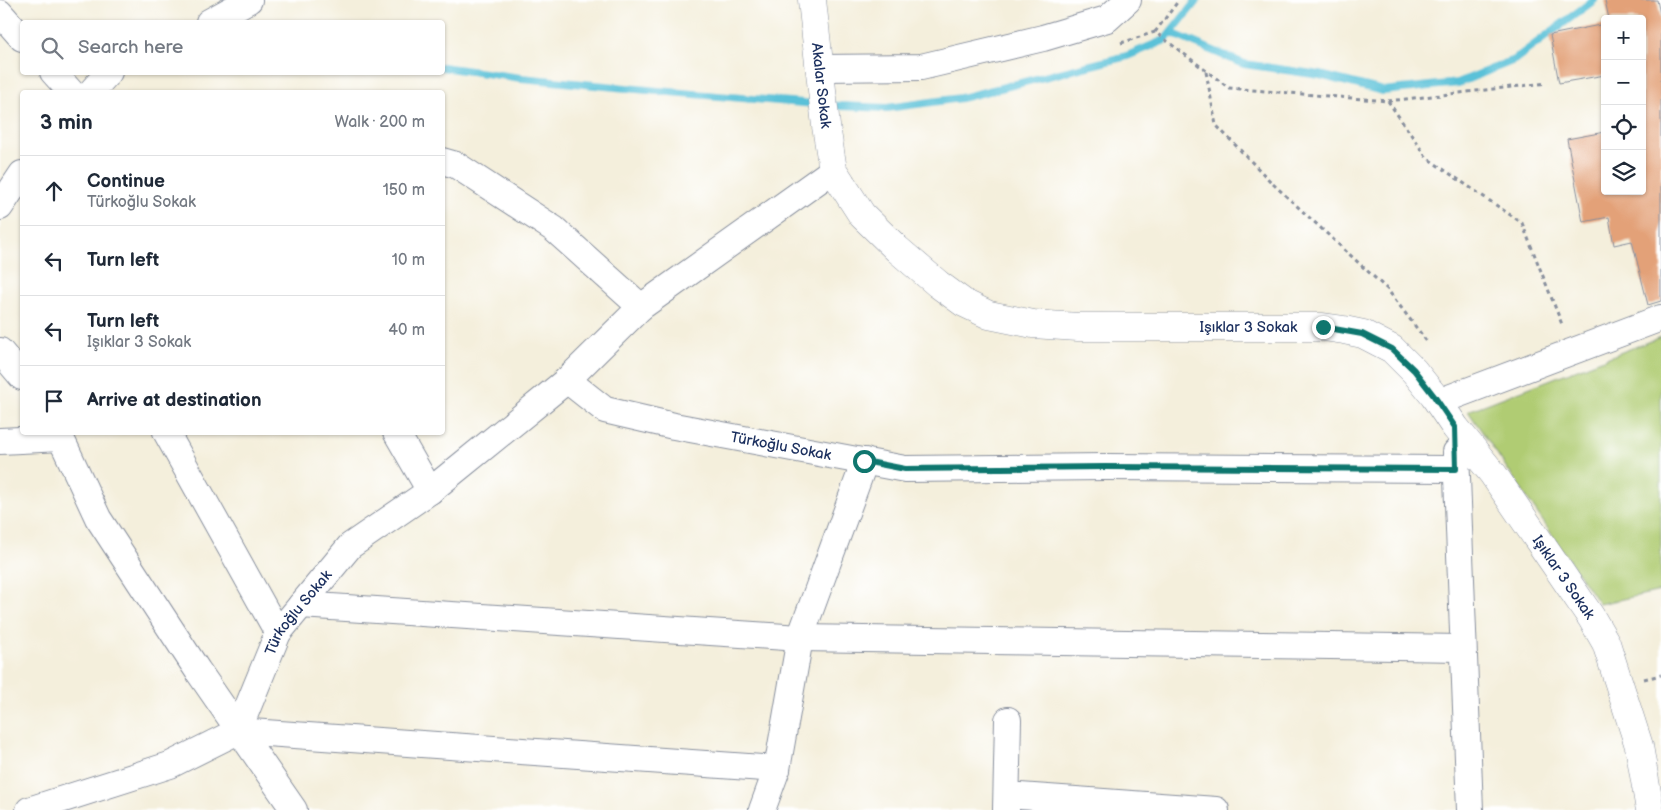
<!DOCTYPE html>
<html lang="en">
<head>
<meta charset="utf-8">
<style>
	body { margin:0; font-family:"Balsamiq Sans",sans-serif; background:#f6f6f7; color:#1f2937 }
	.controls { position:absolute; right:15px; top:15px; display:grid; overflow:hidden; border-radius:5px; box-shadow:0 1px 4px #0004 }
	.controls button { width:45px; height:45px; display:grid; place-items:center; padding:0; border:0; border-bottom:1px solid #e0e1e3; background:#fff; color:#1f2937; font:25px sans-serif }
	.stop { position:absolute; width:15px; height:15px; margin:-11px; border:4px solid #0f766e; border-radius:50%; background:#fff }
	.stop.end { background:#0f766e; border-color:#fff; box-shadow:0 1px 5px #0008 }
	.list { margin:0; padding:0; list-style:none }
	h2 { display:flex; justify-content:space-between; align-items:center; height:65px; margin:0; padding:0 20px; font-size:21px }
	h2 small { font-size:16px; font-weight:400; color:#747a83 }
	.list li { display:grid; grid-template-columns:32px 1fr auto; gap:15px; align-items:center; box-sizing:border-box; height:70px; padding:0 20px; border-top:1px solid #e0e1e3 }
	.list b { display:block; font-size:19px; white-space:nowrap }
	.list p { margin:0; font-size:16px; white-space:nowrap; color:#747a83 }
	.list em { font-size:16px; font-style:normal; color:#747a83 }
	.icon { flex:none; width:28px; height:28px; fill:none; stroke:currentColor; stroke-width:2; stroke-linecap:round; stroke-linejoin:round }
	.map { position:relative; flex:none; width:1661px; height:810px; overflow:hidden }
	.search { position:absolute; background:#fff; box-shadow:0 1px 4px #0004; left:20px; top:20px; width:425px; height:55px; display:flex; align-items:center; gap:12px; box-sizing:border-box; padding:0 18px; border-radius:5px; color:#747a83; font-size:19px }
	.panel { position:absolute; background:#fff; box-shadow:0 1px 4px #0004; left:20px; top:90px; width:425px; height:345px; border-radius:5px }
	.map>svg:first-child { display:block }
	.green { fill:#b0cc73; stroke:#667e68 }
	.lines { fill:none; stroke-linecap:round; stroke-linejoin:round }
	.stream { stroke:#5ac1d8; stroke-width:8 }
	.building { fill:#e3a178 }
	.minor-casing { stroke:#888f9d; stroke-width:28 }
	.tertiary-casing { stroke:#888f9d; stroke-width:29 }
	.path { stroke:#888f9d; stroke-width:3; stroke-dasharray:4 4; stroke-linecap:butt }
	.minor { stroke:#fff; stroke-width:26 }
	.tertiary { stroke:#fff; stroke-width:28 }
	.route { stroke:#0f766e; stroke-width:6 }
	.labels { text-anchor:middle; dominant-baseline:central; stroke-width:4; stroke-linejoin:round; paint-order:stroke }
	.street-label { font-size:15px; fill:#1b2f5e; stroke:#fff }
</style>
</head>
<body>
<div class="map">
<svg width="1661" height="810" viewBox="0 0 1661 810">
	<rect width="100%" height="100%" fill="#fff"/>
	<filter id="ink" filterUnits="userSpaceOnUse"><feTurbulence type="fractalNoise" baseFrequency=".02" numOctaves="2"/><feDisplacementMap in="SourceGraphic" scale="10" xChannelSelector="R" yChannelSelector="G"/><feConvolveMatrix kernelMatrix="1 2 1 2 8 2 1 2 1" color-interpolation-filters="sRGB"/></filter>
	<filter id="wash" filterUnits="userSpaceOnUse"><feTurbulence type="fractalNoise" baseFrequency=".0096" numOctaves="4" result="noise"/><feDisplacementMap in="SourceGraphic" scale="20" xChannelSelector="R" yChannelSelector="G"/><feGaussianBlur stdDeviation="1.12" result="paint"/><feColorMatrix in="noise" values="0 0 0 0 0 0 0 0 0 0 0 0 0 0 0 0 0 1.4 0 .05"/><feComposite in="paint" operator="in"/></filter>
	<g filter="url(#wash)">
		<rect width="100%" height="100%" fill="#f4efdc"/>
		<path class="green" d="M1661,337v254l-62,13 -131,-193z"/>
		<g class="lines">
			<g class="stream">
				<path d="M1171,33l73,31 76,11 63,16 75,-8 56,-23 80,-60"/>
				<path d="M442,67l79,11 137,13 182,15 47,2 74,-10 166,-42 38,-16 32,-40"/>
			</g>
		</g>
		<g id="blocks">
			<g class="building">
				<path d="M1605,0h52l4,19v282l-13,4 -16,-64 -18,4 -5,-28 -26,5 -16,-83 38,-7v59h37v-172h-33z"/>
				<path d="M1605,24v51l-46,8 -9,-48z"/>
			</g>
		</g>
	</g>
	<g filter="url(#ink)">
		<use href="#blocks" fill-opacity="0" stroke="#888f9d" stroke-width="1"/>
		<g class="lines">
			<defs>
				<g id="minor">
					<path d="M0,13l22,25"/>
					<path d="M209,22l40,-22"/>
					<path d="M820,68l101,-1 122,-29 64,-19 21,-19"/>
					<path d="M53,72l18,20"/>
					<path d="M91,92l18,-20"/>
					<path d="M442,161l14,4 98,64 87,78"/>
					<path d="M0,207l22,-33"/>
					<path d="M0,351l22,26"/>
					<path id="s1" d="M567,380l38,30 69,16 231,43 200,-2 351,2"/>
					<path d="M1438,402l223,-84"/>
					<path d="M58,432l40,86 100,153 96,139"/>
					<path d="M166,432l112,201"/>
					<path d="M396,432l34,59"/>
					<path d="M0,441l61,-3"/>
					<path d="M1456,452l14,358"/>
					<path d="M301,605l499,33 663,10"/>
					<path d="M238,731l539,38"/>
					<path d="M1007,795l209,15"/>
					<path id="s2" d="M29,810l141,-45 68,-34 40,-98 72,-87 80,-55 137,-111 74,-73 192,-137"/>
					<path d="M762,810l15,-41 23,-131 65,-177"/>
					<path d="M1006,810l2,-90"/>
				</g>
				<g id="tertiary">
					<path id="s3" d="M812,0l14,126 7,44 29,45 35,34 41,35 26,19 25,12 44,9 45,3h245l21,3 19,4 29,15 22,22 20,25 21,31 38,47 98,143 15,26 33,103 11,64"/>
				</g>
			</defs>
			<use href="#minor" class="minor-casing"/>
			<use href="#tertiary" class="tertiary-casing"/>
			<g class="path">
				<path d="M1155,32l24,-32"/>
				<path d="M1121,43l34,-11 74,56 159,13 39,57 95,65 41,104"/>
				<path d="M1206,72l10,53 57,59 114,105 41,54"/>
				<path d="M1388,101l159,-18"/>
				<path d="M1644,679l17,-4"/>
			</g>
			<use href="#minor" class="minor"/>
			<use href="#tertiary" class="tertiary"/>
		</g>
	</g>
	<g class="lines" filter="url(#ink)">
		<path class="route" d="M864,461l41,8 200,-2 351,2 -1,-42 -21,-31 -20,-26 -22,-21 -30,-15 -39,-7"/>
	</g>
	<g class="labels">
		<g class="street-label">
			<text stroke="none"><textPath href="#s3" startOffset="86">Akalar Sokak</textPath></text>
			<text stroke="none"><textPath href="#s3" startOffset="648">Işıklar 3 Sokak</textPath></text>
			<text stroke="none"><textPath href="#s1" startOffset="228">Türkoğlu Sokak</textPath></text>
			<text stroke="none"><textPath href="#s3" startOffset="1082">Işıklar 3 Sokak</textPath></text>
			<text stroke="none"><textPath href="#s2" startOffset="358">Türkoğlu Sokak</textPath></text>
		</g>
	</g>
</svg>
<div class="controls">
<button>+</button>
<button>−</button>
<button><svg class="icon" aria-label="locate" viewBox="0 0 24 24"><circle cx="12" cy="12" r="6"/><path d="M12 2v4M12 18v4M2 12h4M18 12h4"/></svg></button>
<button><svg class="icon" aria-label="layers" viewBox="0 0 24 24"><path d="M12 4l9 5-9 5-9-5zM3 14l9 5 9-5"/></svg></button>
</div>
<div class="stop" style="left:864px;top:461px"></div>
<div class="stop end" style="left:1323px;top:327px"></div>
<div class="search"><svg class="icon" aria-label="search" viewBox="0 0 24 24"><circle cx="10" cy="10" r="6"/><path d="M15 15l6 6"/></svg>Search here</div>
<section class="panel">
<h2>3 min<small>Walk · 200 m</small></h2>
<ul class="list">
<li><svg class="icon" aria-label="ahead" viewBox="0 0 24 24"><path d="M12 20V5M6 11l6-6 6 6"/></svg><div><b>Continue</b><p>Türkoğlu Sokak</p></div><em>150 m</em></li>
<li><svg class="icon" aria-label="left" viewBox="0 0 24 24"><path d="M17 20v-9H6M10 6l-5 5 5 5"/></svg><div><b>Turn left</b></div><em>10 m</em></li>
<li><svg class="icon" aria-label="left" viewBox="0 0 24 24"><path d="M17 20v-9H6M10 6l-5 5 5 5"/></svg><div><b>Turn left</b><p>Işıklar 3 Sokak</p></div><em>40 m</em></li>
<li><svg class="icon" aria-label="arrive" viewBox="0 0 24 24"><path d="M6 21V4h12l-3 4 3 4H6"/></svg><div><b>Arrive at destination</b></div></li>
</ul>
</section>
</div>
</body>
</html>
